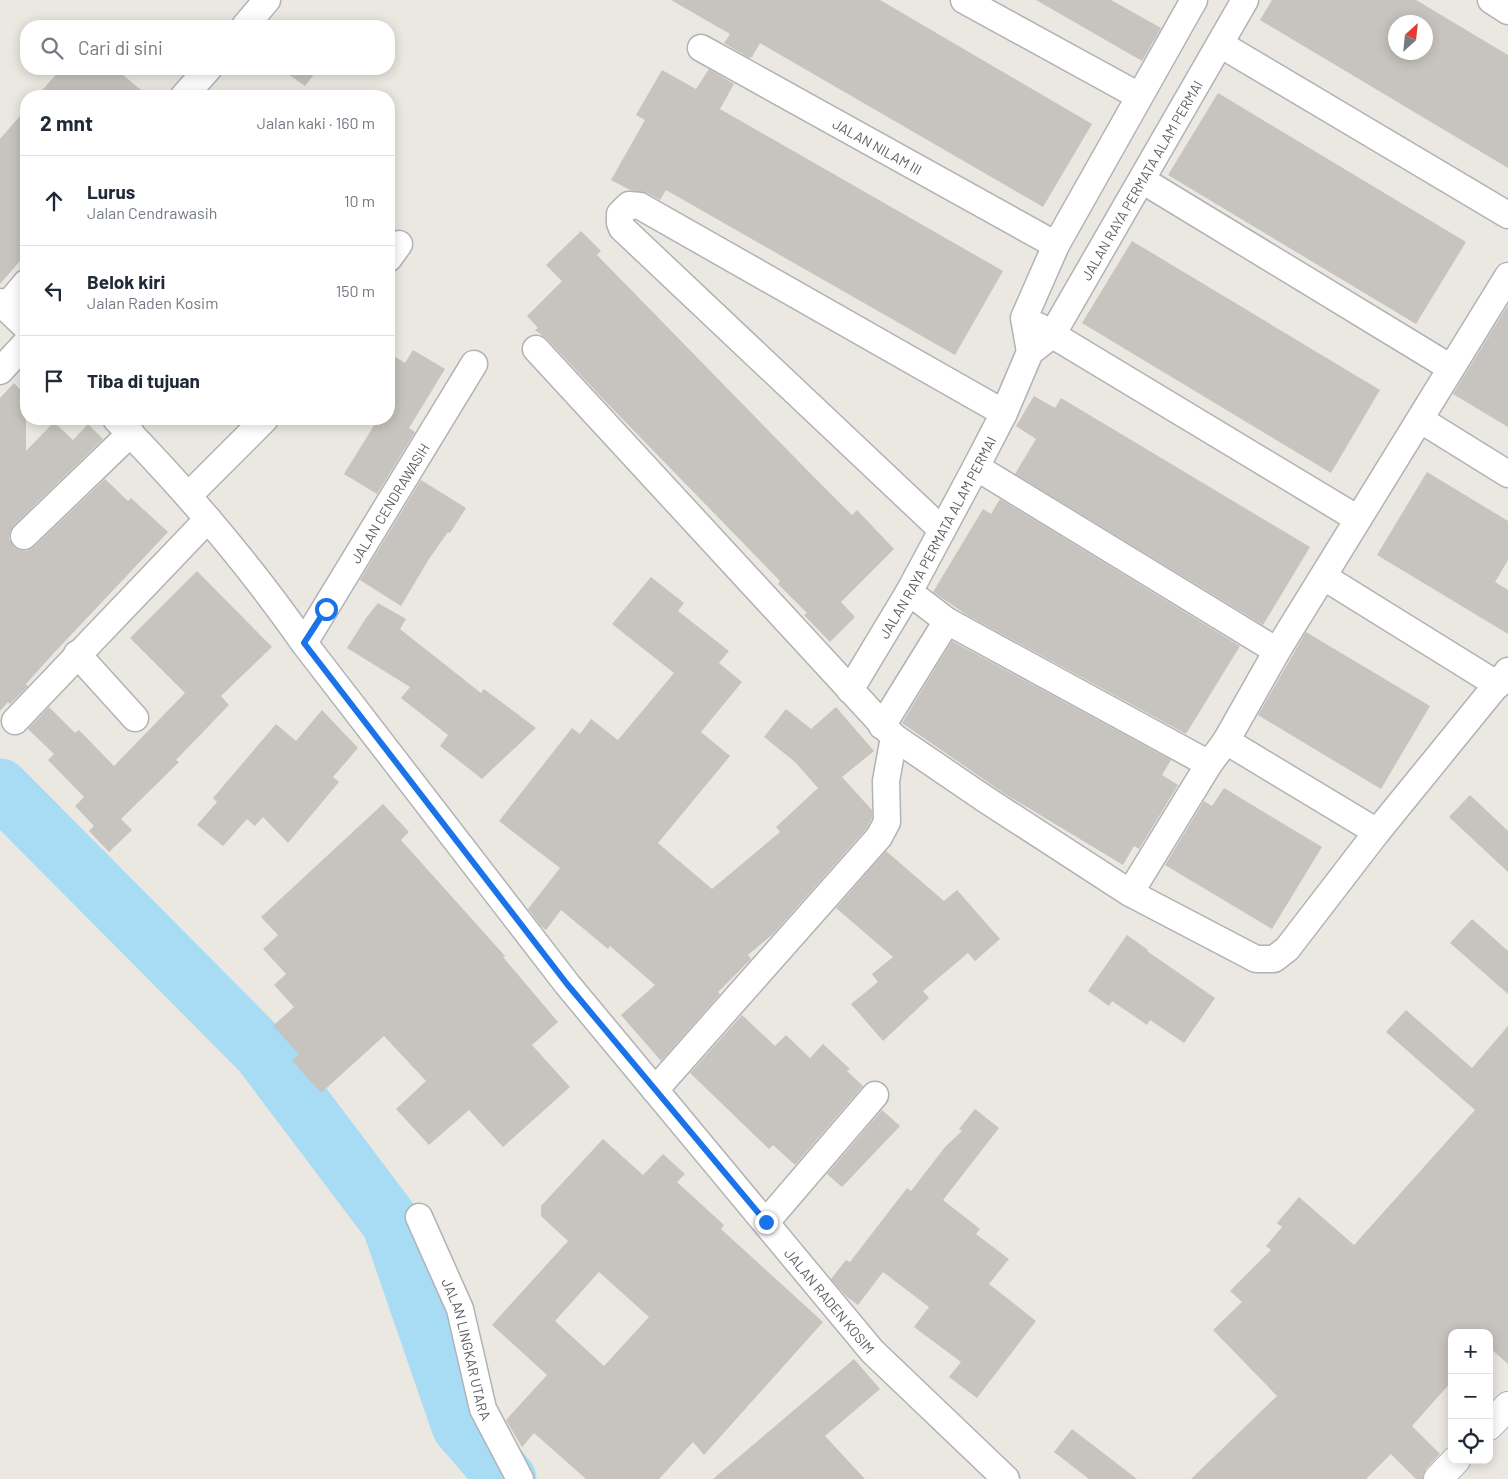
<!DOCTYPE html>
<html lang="id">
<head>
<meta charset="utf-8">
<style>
	body { margin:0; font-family:Barlow,sans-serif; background:#f2f2f3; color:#1f2937 }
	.controls { position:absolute; right:15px; bottom:15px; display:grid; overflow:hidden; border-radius:10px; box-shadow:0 2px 12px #0003 }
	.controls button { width:45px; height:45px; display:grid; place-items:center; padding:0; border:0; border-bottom:1px solid #e0e1e3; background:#fff; color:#1f2937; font:25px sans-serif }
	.compass { position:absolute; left:1388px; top:15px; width:45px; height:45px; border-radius:50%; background:#fff; box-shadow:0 2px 12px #0003; rotate:27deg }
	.stop { position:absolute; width:15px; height:15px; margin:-11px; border:4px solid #1a73e8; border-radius:50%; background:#fff }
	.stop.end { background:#1a73e8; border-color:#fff; box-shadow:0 1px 5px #0008 }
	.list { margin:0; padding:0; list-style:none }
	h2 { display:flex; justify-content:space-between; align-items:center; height:65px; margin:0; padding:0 20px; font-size:21px }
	h2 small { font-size:16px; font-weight:400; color:#747a83 }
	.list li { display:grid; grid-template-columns:32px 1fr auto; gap:15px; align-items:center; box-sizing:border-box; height:90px; padding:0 20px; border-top:1px solid #e0e1e3 }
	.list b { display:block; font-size:19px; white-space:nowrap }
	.list p { margin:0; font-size:16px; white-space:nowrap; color:#747a83 }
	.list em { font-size:16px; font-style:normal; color:#747a83 }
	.icon { flex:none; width:28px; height:28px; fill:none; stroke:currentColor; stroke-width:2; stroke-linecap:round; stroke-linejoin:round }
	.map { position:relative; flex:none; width:1508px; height:1479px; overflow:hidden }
	.search { position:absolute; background:#fff; box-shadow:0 2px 12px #0003; left:20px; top:20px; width:375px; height:55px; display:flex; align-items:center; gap:12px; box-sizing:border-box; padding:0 18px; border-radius:20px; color:#747a83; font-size:19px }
	.panel { position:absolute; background:#fff; box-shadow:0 2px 12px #0003; left:20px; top:90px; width:375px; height:335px; border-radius:20px }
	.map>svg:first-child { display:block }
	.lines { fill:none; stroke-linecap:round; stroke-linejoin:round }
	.river { stroke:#a8dcf5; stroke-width:59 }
	.building { fill:#c7c3be; fill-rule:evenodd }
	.street-casing { stroke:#afb3b6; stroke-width:29 }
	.secondary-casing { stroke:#aeb2b6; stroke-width:30 }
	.street { stroke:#fff; stroke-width:26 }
	.secondary { stroke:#fff; stroke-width:28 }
	.route { stroke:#1a73e8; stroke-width:6 }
	.labels { text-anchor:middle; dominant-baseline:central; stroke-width:4.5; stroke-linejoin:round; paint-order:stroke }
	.street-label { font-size:14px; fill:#5a5e61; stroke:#fff }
</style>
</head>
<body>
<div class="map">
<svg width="1508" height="1479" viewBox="0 0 1508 1479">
	<rect width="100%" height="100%" fill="#ebe8e2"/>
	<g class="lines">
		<path class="river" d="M0,788l262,264 129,171 70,203 46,53"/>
	</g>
	<g class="building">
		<path d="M671,0h209l212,124 -49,83 -283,-164 -8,14 -3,1 -25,-15 6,-9z"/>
		<path d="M1036,0h75l50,28 -19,33z"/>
		<path d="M1272,0h144l92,55v113l-248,-148zM1396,22h30v30h-30z"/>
		<path d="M61,69h55l32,27h-111z"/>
		<path d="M281,69h37l-13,17z"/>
		<path d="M709,69l25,15 -14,25 283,162 -48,84 -289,-165 -6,10 -13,-7 -17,-3 -19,-10 34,-60 -9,-5 26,-45 34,19z"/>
		<path d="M1218,93l248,149 -50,82 -248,-149z"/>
		<path d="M26,109v145l-26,30v-145z"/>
		<path d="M581,231l20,20 -4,4 211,216 44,44 5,-5 37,39 -53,53 14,15 -25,25 -26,-27 3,-2 -29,-29 2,-3 -176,-181 -57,-61 -12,-9 3,-2 -11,-12 35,-35 -16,-16z"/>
		<path d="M1132,241l248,149 -49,83 -249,-150z"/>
		<path d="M1508,305v122l-55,-33z"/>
		<path d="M413,350l32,19 -36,59 6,4 -38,62 -33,-20 34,-55h11v-66l16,10z"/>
		<path d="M14,383l12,13v55l28,-29 19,18 15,-16 15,15 -89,86 -4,6 -1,8 5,8 6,3 7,1 7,-4 71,-68 23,22 3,-3 37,34 -116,123 -26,29 2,2 -18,18 -2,-2 -8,9v-313z"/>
		<path d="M1034,396l21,12 6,-10 249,149 -47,78 -248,-151 21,-35 -20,-13z"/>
		<path d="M1427,472l81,49v39l-13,22 13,8v44l-131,-79z"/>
		<path d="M421,480l45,28 -16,25 -2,-1 -19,27 -28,47 -41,-26z"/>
		<path d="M1000,499l240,147 -54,88 -219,-119 -34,-23 50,-83 8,5z"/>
		<path d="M197,571l75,76 -51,49 8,9 -53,55 3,2 -58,57 11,11 -23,22 -20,-21 5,-5 -19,-20 9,-9 -36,-37 6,-6 -26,-25 21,-22 26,26 4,-3 35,36 71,-73 -55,-55z"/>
		<path d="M651,577l33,26 -6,8 51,40 -10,12 23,19 -41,50 29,24 -72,87 54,46 68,-57 -4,-5 42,-39 -23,-26 -31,-25 22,-28 25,20 25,-22 38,44 -32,26 30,33v8l-5,10 -93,105 -26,22 3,4 -33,33 2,2 -59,67 -40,-46 34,-30 -45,-39 -2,3 -47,-39 -15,20 -5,-4 -13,-17 32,-41 -61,-47 73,-93 8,6 11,-15 27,21 56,-67 -62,-49z"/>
		<path d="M378,603l28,16 -6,10 81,64 3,-4 52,39 -54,51 -42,-33 8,-11 -47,-37 9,-11 -63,-39 19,-30z"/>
		<path d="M1306,632l124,74 -49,83 -123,-74z"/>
		<path d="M952,641l219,119 -9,15 16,10 -39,64 -5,-3 -11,19 -121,-73 -100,-69z"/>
		<path d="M322,710l36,38 -25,29 6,5 -51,61 -25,-26 -8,9 -8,-7 -24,27 -26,-21 20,-23 -4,-4 63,-74 20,17z"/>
		<path d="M1224,788l98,59 -50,82 -107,-64 39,-64 8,5z"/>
		<path d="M1470,795l38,36v41l-59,-55z"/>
		<path d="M383,804l26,28 -8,8 104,116 -2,1 55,65 -26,23 38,42 -67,60 -34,-37 -40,35 -33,-36 30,-28 -42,-45 -63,57 -29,-32 7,-7 -26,-28 21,-19 -20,-22 12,-11 -23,-25 15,-14 -17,-18z"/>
		<path d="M886,851l58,50 13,-11 43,49 -25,22 -7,-8 -45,38 6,7 -46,43 -32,-37 27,-22 -6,-8 21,-17 -57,-49z"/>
		<path d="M1472,919l36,32v43l-58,-51z"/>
		<path d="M1127,935l21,15 -1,1 68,47 -31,45 -34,-23 -3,5 -35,-24 -3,5 -21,-15z"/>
		<path d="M1406,1010l66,58 36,-42v338l-19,-17v-14h-37v48l-40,45 28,28 -14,15 -3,10h-7l-25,-25 -25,25h-175l86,-83 -64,-66 29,-28 -12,-11 41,-41 -5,-4 16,-19 -5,-4 22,-26 55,48 121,-135 -89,-78z"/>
		<path d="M742,1015l33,31 11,-11 24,23 13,-14 27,25 -3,2 16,15 -68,79 -22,-20 -4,4 -79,-76z"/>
		<path d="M975,1109l24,19 -56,72 37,29 -4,5 33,25 -20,25 47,37 -59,77 -28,-21 12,-15 -47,-35 15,-20 -46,-35 -25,33 -12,-9 -15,-17 15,-19 4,2 57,-74 4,3 34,-44 17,-16 -3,-2z"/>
		<path d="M882,1110l18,16 -58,61 -15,-13z"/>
		<path d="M603,1139l40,36 20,-21 22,20 -8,8 47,43 -3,4 102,93 -119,133 -11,-13 -34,37h-73l-52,-46 -12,14 -16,-27 41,-45 -55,-50 76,-84 -27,-25v-10zM599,1272l50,45 -45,49 -49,-45z"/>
		<path d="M854,1359l26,30 -55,47 40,43h-152z"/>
		<path d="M1072,1429l65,50h-48l-35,-27z"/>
	</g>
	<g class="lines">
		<defs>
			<g id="street">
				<path d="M964,0l175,96"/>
				<path d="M1491,0l17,11"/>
				<path d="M245,26l22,-26"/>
				<path d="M1220,44l288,171"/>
				<path id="s1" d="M701,48l355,197"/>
				<path d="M184,96l24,-27"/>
				<path d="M1142,180l309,188"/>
				<path d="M389,258l10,-14"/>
				<path d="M0,302l26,25"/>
				<path d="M5,308l21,-25"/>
				<path d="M1038,326l320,193"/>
				<path d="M536,349l358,388 91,62 145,94 126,66h18l13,-10 90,-117 131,-161"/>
				<path d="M1030,352l-6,-34 32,-73 138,-245"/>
				<path d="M0,371l26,-28"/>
				<path id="s2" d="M116,419c69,70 132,144 188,224l263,341 305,367 134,128"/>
				<path d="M1421,420l87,54"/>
				<path d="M976,467l301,184"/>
				<path d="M188,496l77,-77"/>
				<path d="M942,530l-320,-302 -2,-5v-9l9,-9 11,1 364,207"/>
				<path d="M24,536l107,-103"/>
				<path d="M1324,577l174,108"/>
				<path d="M909,592l38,29 262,143"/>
				<path id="s3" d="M304,643l170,-279"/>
				<path d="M77,654l58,64"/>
				<path id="s4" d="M850,690l59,-98 67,-125 28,-54 26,-61 22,-17 193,-335"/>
				<path d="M15,721l193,-202"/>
				<path d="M882,726l65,-105"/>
				<path d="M1226,741l151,91"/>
				<path d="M1130,893l79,-129 17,-23 51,-90 231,-375"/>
				<path d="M655,1090l224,-253 8,-15 -1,-41 8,-44"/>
				<path id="s5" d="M419,1217l41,92 23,100 37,70"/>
				<path d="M766,1222l109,-127"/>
			</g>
			<g id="secondary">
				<path d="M1489,1426l19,-20"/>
				<path d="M1438,1479l18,-19"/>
			</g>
		</defs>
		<use href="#street" class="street-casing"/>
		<use href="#secondary" class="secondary-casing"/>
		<use href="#street" class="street"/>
		<use href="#secondary" class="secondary"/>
	</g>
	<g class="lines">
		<path class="route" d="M326,609l-22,34 263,341 199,238"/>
	</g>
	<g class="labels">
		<g class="street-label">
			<text stroke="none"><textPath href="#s1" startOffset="202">JALAN NILAM III</textPath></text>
			<text stroke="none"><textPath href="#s4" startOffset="590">JALAN RAYA PERMATA ALAM PERMAI</textPath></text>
			<text stroke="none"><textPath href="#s3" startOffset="164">JALAN CENDRAWASIH</textPath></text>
			<text stroke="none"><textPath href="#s4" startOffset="176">JALAN RAYA PERMATA ALAM PERMAI</textPath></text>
			<text stroke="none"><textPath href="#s2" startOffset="1135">JALAN RADEN KOSIM</textPath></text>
			<text stroke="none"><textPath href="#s5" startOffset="141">JALAN LINGKAR UTARA</textPath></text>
		</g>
	</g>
</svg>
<div class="controls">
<button>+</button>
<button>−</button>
<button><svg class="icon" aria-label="locate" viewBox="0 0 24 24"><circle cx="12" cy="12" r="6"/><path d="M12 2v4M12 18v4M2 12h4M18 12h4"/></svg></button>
</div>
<svg class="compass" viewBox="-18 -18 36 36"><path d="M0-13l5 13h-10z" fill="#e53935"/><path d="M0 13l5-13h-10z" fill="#747a83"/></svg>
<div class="stop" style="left:326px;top:609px"></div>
<div class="stop end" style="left:766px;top:1222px"></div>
<div class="search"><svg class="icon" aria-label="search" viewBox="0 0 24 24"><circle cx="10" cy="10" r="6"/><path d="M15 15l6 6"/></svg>Cari di sini</div>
<section class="panel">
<h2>2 mnt<small>Jalan kaki · 160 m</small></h2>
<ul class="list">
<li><svg class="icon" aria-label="ahead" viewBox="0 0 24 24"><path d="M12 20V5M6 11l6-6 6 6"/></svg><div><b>Lurus</b><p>Jalan Cendrawasih</p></div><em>10 m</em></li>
<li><svg class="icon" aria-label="left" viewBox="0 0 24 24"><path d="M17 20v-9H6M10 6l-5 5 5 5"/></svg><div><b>Belok kiri</b><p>Jalan Raden Kosim</p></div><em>150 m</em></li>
<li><svg class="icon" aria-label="arrive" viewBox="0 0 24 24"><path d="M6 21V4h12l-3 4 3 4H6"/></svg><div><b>Tiba di tujuan</b></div></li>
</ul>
</section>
</div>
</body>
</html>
